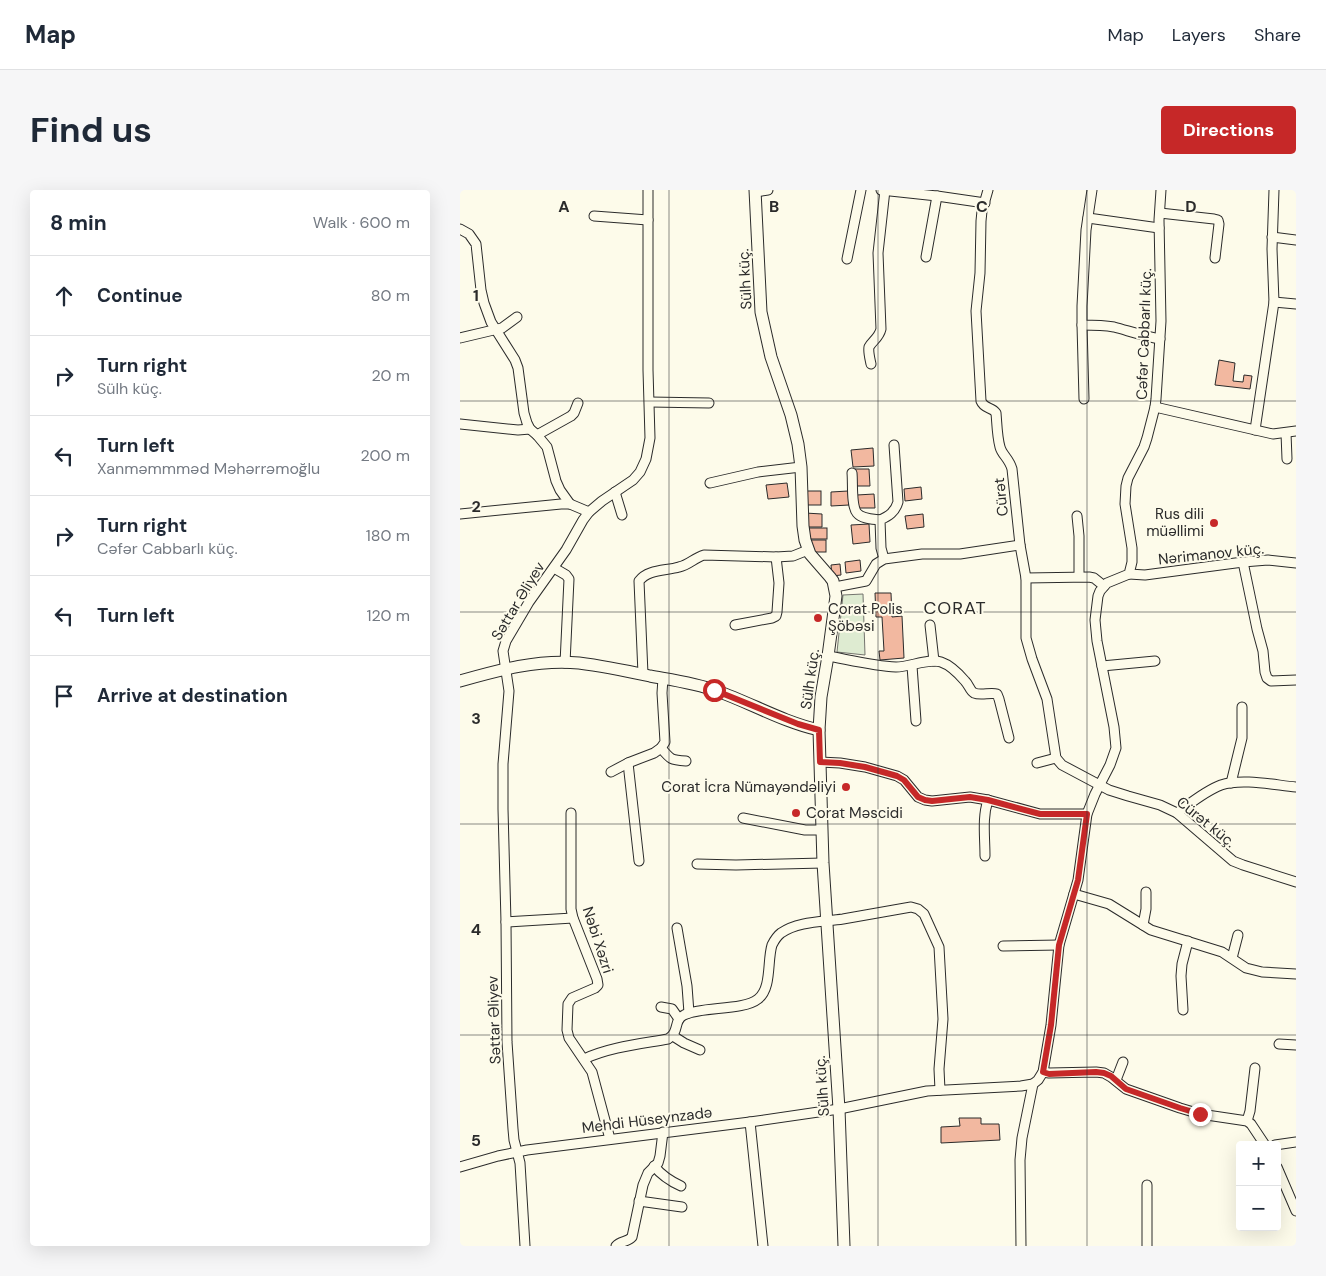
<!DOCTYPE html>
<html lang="en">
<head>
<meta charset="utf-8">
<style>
	body { margin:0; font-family:"DM Sans",sans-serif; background:#f6f6f7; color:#1f2937 }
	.controls { position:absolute; right:15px; bottom:15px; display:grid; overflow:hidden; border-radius:5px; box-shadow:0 5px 20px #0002 }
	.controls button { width:45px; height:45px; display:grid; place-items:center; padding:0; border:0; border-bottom:1px solid #e0e1e3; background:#fff; color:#1f2937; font:25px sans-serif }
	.stop { position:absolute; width:15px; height:15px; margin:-11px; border:4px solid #c62828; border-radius:50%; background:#fff }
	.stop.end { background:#c62828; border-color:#fff; box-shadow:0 1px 5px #0008 }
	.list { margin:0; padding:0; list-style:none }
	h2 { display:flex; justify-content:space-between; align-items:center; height:65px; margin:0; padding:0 20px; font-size:21px }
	h2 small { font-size:16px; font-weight:400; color:#747a83 }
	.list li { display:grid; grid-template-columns:32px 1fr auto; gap:15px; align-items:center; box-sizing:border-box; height:80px; padding:0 20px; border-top:1px solid #e0e1e3 }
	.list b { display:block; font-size:19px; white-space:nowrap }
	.list p { margin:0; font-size:16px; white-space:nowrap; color:#747a83 }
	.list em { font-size:16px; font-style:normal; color:#747a83 }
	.icon { flex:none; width:28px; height:28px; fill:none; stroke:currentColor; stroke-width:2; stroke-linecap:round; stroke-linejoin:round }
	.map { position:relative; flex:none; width:836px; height:1056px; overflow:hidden; border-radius:5px }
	header { display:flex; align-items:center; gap:30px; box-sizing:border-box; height:70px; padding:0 25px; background:#fff; border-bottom:1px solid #e0e1e3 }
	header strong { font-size:24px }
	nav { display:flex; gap:28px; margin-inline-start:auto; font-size:18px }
	.intro { display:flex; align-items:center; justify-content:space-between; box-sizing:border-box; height:120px; padding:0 30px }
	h1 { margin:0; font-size:35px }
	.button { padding:12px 22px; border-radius:5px; background:#c62828; color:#fff; font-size:18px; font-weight:700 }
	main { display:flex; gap:30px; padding:0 30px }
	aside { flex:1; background:#fff; border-radius:5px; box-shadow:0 5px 20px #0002 }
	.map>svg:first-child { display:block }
	.green { fill:#deebd1; stroke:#74746e }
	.building { fill:#f2b8a0; stroke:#2b2b2b }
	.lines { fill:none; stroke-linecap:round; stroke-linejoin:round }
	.minor-casing { stroke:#2b2b2b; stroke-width:11 }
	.tertiary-casing { stroke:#2b2b2b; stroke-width:13 }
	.minor { stroke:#fdfbea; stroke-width:9 }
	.tertiary { stroke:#fdfbea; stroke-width:11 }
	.route { stroke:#c62828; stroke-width:6 }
	.grid { fill:none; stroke:#2b2b2b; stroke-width:1; stroke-opacity:0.55 }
	.poi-dot { fill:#c62828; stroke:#fdfbea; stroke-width:2 }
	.labels { text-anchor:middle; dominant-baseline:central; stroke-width:4; stroke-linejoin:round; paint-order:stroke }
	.street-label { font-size:15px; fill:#2b2b2b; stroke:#fdfbea }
	.poi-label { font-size:15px; fill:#2b2b2b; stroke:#fdfbea; text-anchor:end }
	.quarter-label { font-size:18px; letter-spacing:1px; fill:#2b2b2b; stroke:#fdfbea }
	.grid-label { font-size:16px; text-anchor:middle; font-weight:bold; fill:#2b2b2b; stroke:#fdfbea; stroke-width:4; stroke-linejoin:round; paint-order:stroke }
</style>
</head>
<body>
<header>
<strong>Map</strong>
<nav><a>Map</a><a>Layers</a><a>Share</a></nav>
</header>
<div class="intro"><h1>Find us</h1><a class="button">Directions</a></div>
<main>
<aside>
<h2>8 min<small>Walk · 600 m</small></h2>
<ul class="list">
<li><svg class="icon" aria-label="ahead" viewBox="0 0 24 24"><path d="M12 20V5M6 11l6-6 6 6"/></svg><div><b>Continue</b></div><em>80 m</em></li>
<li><svg class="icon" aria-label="right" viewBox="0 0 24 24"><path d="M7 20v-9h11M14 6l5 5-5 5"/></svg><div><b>Turn right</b><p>Sülh küç.</p></div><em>20 m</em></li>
<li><svg class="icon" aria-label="left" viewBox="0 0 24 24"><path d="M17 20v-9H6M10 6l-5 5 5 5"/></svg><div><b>Turn left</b><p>Xanməmmməd Məhərrəmoğlu</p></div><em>200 m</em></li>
<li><svg class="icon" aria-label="right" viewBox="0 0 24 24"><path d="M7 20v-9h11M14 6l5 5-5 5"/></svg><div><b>Turn right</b><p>Cəfər Cabbarlı küç.</p></div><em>180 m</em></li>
<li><svg class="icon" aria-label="left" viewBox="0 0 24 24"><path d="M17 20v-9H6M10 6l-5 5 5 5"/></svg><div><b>Turn left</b></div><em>120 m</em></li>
<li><svg class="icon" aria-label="arrive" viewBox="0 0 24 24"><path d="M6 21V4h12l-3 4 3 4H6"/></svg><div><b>Arrive at destination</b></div></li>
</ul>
</aside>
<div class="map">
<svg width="836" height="1056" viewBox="0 0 836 1056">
	<rect width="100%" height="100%" fill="#fdfbea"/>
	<path class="green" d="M403,404l2,61 -28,-3 6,-57z"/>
	<g class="building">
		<path d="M759,170l16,3 -2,18 10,1 1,-7 8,1 -2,13 -35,-4z"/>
		<path d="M413,258l1,18 -21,1 -2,-17z"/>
		<path d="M395,279h14l1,17h-14z"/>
		<path d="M327,293l2,14 -21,2 -2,-14z"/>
		<path d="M461,297l1,12 -17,2 -1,-12z"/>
		<rect x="344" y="301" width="17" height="14"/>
		<path d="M388,301l1,14 -18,1v-14z"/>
		<path d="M414,304l1,14h-18v-13z"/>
		<path d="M345,323l17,1v13h-17z"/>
		<path d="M463,324l1,13 -17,2 -2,-13z"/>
		<path d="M409,334l1,18 -17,2 -2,-19z"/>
		<rect x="348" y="338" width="19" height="11"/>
		<rect x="351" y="350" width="15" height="12"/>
		<path d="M400,370l1,11 -15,2 -1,-11z"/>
		<path d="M380,374l1,11 -9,1 -1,-11z"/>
		<path d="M415,403h16l1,24 10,-1 2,42 -24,2 -1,-9h5l-2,-34h-6z"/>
		<path d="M499,928h22v6h18l1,16 -59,3v-16l19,-1z"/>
	</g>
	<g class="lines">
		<defs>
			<g id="minor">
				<path d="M421,0l56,6 48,7"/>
				<path d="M528,0l-6,21 -1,10 -1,52 -4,38 5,90c3,8 11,6 15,12 1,11 1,23 4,34 2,8 9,11 12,22l8,76 6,33v60l6,21 15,40 9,59 6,7 47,25 19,6 32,9 17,8 56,48 10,4 53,17"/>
				<path d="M632,0l-6,40 -4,76v19c11,0 21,0 32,2 15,4 30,9 46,12"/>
				<path d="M295,2l13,-2"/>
				<path d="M700,23l54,6 4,1 1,4 -4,34"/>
				<path d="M134,26l54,4"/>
				<path d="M628,28l71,10"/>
				<path d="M0,39l9,5 7,10 5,46 3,13 7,19 24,38 3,8 6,45 3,10 3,6 7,6 10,12 9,34 4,9 10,14"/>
				<path d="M812,47l24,3"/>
				<path d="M466,67l11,-61"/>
				<path d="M387,69l14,-69"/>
				<path d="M814,112l22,2"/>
				<path d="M622,135l2,74"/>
				<path d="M0,148l42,-10 15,-11"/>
				<path d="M411,174c-1,-5 -3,-12 -2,-17 3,-6 10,-9 12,-18l-3,-76 7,-63"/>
				<path d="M190,212l59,1"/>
				<path d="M695,217l118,27 23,-3"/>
				<path d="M0,234l58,6 12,-1"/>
				<path d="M795,240l19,-128 -2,-53 2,-59"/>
				<path d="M826,243l1,26"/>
				<path d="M77,245l34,-19 3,-3 4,-10"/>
				<path d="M392,283c1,9 -1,33 5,40 5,6 16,6 23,7"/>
				<path d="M250,293l48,-11 43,-5"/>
				<path d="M155,302l7,23"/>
				<path d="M0,324l101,-10h9l19,8"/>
				<path d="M617,326l2,20v40"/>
				<path d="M424,369l-3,-11 -1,-28c9,-4 15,-8 18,-18l-4,-57"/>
				<path d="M783,372l14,67 6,22 2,21 2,6 4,3 25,-1"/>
				<path d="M94,378l12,7 3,4 -4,84"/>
				<path d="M669,384l16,1 98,-13 25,-2 28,3"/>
				<path d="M566,388l63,-1 5,1 10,8"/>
				<path d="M375,397l31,-6 10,-17 8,-5 38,-5h38l60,-9"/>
				<path d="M275,435l37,-7 4,-2 1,-4 2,-29 -3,-26"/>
				<path d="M470,435l4,36"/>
				<path d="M368,466c22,4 46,10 68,11 14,0 33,-9 45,-5 9,3 18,12 24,19 4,4 5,10 9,12 7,3 16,-1 23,1l2,5 10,39"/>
				<path d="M452,476l4,55"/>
				<path d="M642,476l53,-5"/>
				<path d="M183,484l-4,-93c9,-12 27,-10 40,-14 10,-2 15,-9 25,-12l72,2 17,-1 15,-6"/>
				<path d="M201,558c10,12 10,12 25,13"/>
				<path d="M360,572l20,1 25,4 32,9 7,4 14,17 7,3 7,1 38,-4 18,3 52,14h47"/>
				<path d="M168,573l11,98"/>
				<path d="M577,573l19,-5"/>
				<path d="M151,582l17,-9 26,-10 7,-5 4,-6 -3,-49 1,-15"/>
				<path d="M771,593l11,-45v-31"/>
				<path d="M111,623v96l2,9 24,61 1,6 -3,3 -23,10 -4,6 -1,26 2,8 23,34 18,67"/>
				<path d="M717,623c14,-10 28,-22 44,-28 21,-7 53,0 75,2"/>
				<path d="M283,628l62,12h16"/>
				<path d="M525,666c0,-19 -3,-38 3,-56"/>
				<path d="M237,674l39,1 87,-2"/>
				<path d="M614,704l35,10 42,26 71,22 24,16 16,4 34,2"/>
				<path d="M46,732l67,-4"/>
				<path d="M683,735l3,-16v-17"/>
				<path d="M217,738l10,58 2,27"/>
				<path d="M543,756l56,-1"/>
				<path d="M772,768l6,-23"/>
				<path d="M201,817l11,2 7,10"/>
				<path d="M723,820l-2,-34 1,-12 6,-23"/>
				<path d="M213,846l11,7 16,7"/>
				<path d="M819,854l17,1"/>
				<path d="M124,869c26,-12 56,-15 84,-20 12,-7 5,-19 16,-24 18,-9 59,-4 74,-16 14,-11 9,-38 14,-54 2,-4 5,-9 9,-12 17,-12 42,-11 62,-14 23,-4 45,-8 68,-12l7,2 6,5 15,33 4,72 -4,50 1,21"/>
				<path d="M583,882l6,1 47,-1 8,1 7,4 15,12 54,19 20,6 47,7 4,3 14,21"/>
				<path d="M656,890l7,-18"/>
				<path d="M787,931l3,-10 5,-43"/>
				<path d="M290,932l13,124"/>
				<path d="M815,955l21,-3"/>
				<path d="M194,976c8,10 16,15 27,20"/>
				<path d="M0,977l38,-11 29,-6 223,-28 89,-13 88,-18 94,-5 12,-2"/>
				<path d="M817,977l19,44"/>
				<path d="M687,995v61"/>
				<path d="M179,1011l43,6"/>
				<path d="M65,1056l-5,-83 -6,-23 -1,-11 -6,-87 -1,-120 -3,-113v-45l6,-73 -6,-40 3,-10 23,-39 37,-52 17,-30 6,-8 13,-11 31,-21 7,-8 6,-13 4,-21 -2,-68v-180"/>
				<path d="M156,1056c4,-5 12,-4 16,-9l11,-52 5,-12 10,-10 2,-7 3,-24"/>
				<path d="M561,1056l-1,-86 2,-22 11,-54 5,-4 5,-8 8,-47 8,-80 19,-65 9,-66 8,-20 15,-29 6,-17 -2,-21 -17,-86 -2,-21 3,-24 2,-5 7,-8 22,-9 3,-12v-14l-7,-44 1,-18 2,-8 16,-31 3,-9 8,-31 1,-8 5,-78 -2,-101 2,-30"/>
			</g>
			<g id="tertiary">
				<path d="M295,0l6,122 10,45 20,58 7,29 3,23 2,59 2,14 5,14 20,23 3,4 3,15 -8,60 -7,41 -2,33 4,133 16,246 5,137"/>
				<path d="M0,491c39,-11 78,-22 119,-18 24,3 48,8 71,13 22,4 45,7 67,15 34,12 66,31 102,39"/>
			</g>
		</defs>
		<use href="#minor" class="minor-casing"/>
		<use href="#tertiary" class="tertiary-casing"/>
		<use href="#minor" class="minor"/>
		<use href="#tertiary" class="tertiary"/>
	</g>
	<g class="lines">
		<path class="route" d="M254,500l84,34 21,6 1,32 20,1 25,4 32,9 7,4 14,17 7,3 7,1 38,-4 18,3 52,14h47l-9,66 -19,65 -8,80 -8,47 6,2 47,-2 8,1 7,3 15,13 54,19 20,6"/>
	</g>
	<path class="grid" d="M209,0v1056M418,0v1056M627,0v1056M0,211h836M0,422h836M0,634h836M0,845h836"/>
	<g class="poi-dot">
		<circle cx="754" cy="333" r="5"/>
		<circle cx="358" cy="428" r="5"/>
		<circle cx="386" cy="597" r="5"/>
		<circle cx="336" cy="623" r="5"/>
	</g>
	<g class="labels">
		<g class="street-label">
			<text transform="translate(285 89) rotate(-93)">Sülh küç.</text>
			<text transform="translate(684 144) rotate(-88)">Cəfər Cabbarlı küç.</text>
			<text transform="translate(541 307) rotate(-96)">Cürət</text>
			<text transform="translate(751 364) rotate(-6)">Nərimanov küç.</text>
			<text transform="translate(58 411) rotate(-59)">Səttar Əliyev</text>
			<text transform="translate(350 489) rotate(-82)">Sülh küç.</text>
			<text transform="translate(746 632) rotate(39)">Cürət küç.</text>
			<text transform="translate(138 750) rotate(72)">Nəbi Xəzri</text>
			<text transform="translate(34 830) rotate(-92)">Səttar Əliyev</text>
			<text transform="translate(362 896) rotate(-94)">Sülh küç.</text>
			<text transform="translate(187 930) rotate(-7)">Mehdi Hüseynzadə</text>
		</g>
		<g class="poi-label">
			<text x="744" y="324">Rus dili<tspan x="744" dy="17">müəllimi</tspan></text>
			<text x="368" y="419" text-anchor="start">Corat Polis<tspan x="368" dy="17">Şöbəsi</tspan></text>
			<text x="376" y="597">Corat İcra Nümayəndəliyi</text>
			<text x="346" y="623" text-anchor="start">Corat Məscidi</text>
		</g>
		<g class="quarter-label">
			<text x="495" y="418">CORAT</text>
		</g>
	</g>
	<g class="grid-label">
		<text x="104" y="22">A</text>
		<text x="314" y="22">B</text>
		<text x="522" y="22">C</text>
		<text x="731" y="22">D</text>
		<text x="16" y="111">1</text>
		<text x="16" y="322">2</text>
		<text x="16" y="534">3</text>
		<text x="16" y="745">4</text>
		<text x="16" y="956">5</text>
	</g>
</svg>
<div class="controls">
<button>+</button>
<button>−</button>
</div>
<div class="stop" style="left:254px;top:500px"></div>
<div class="stop end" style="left:740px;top:924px"></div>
</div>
</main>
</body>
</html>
